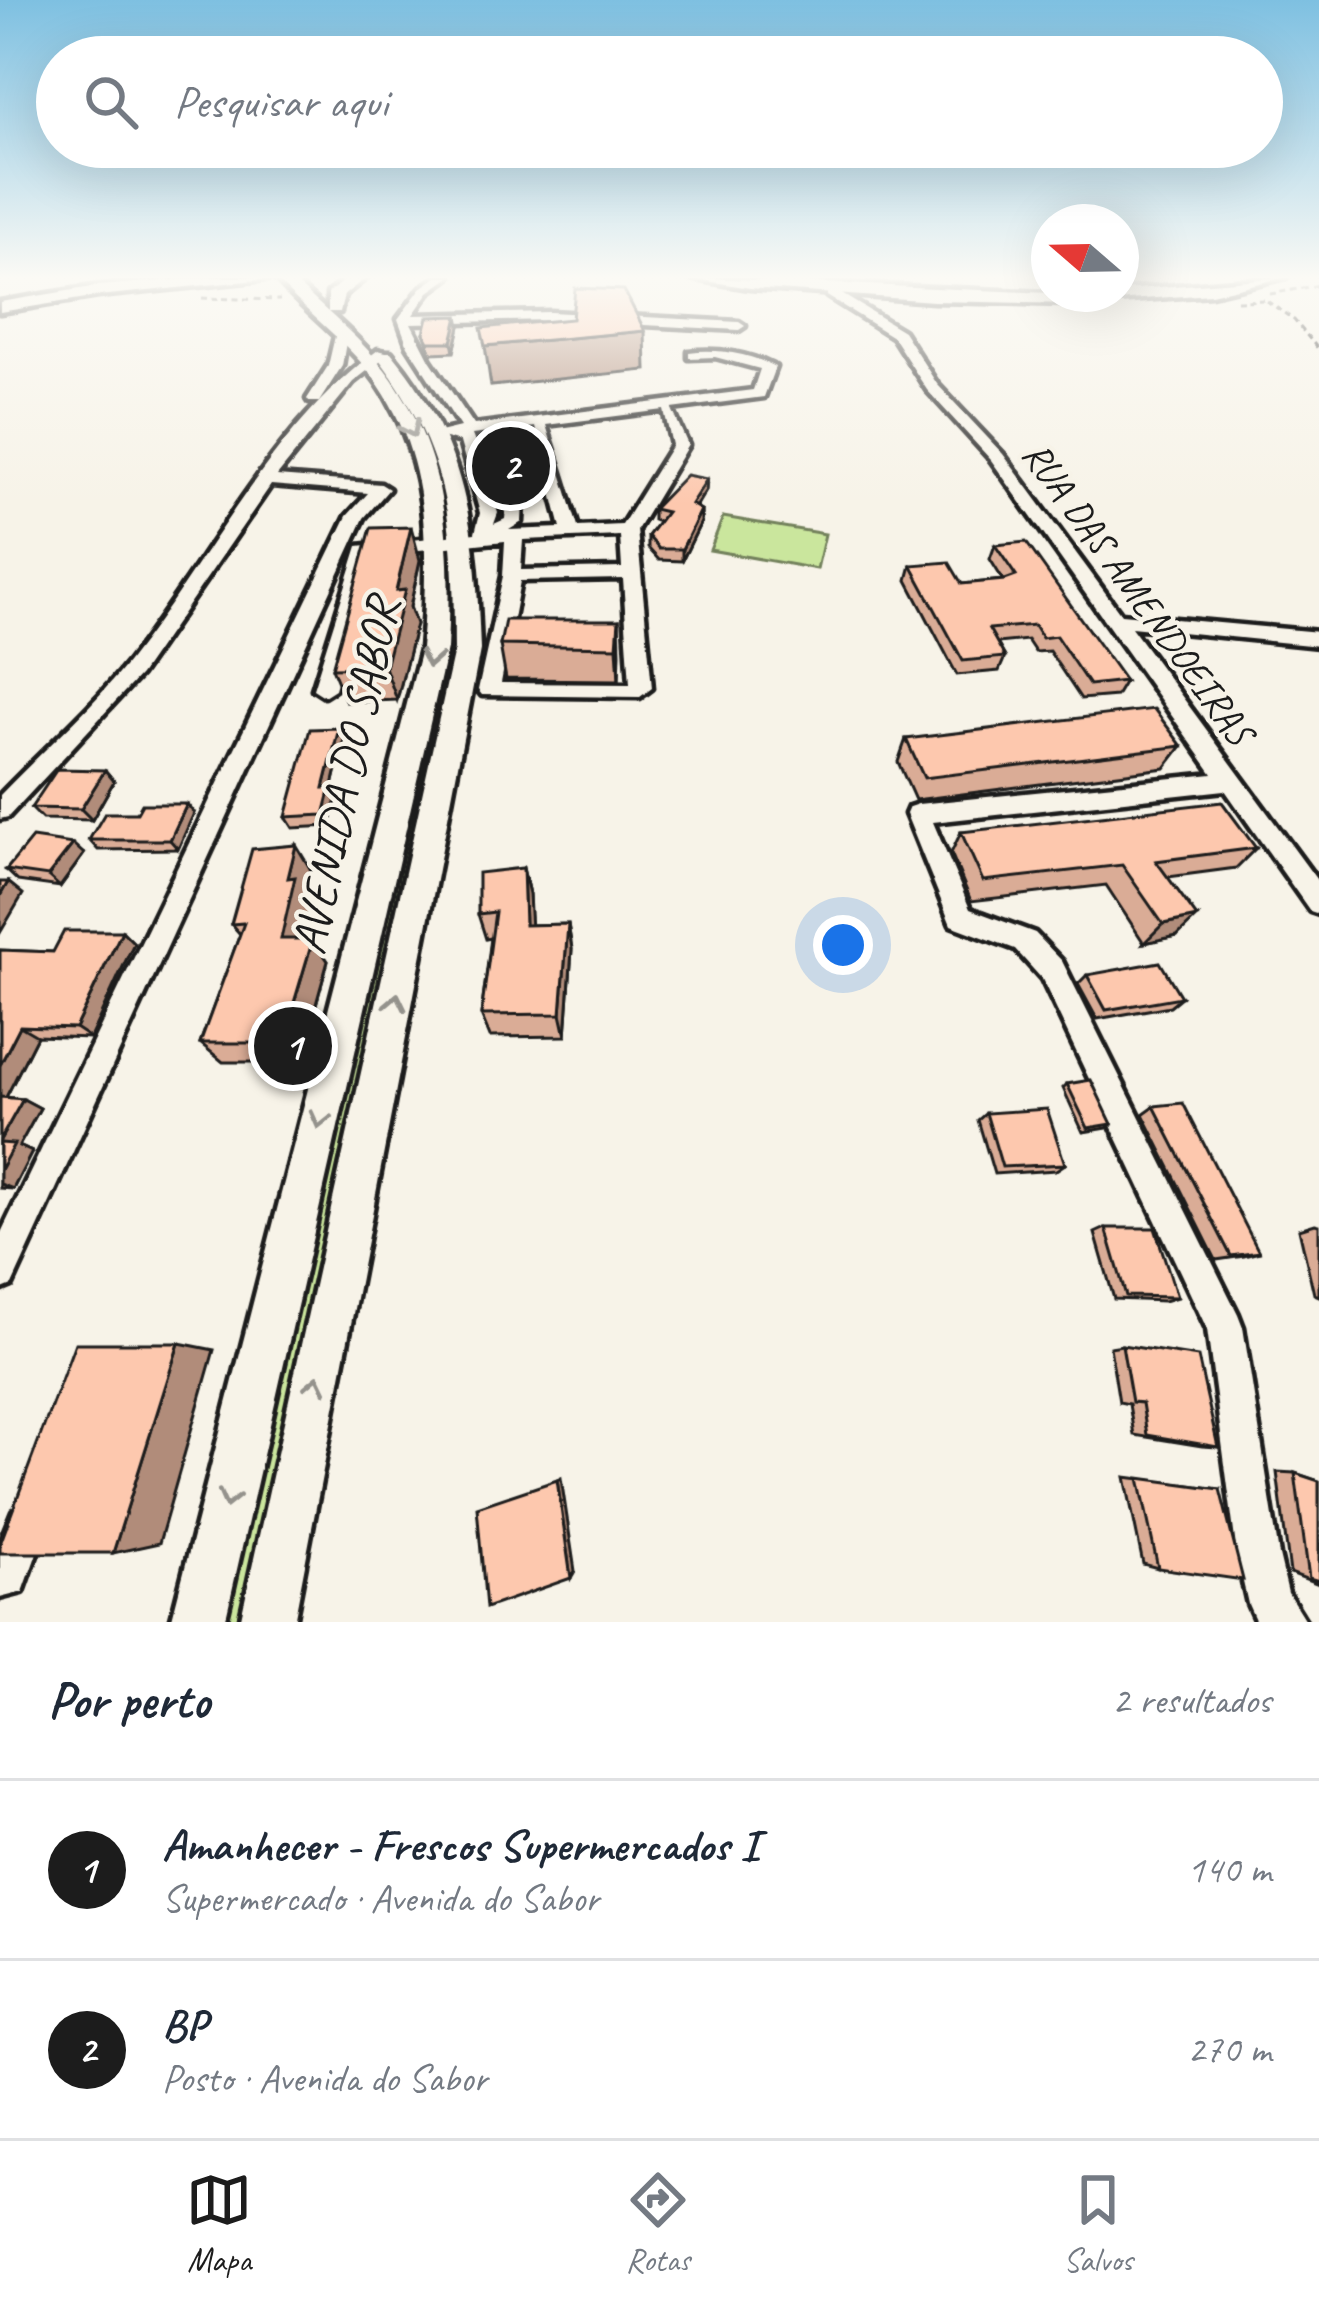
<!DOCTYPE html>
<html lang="pt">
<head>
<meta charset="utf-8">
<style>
	body { margin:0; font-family:Caveat,sans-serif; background:#f2f2f3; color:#1f2937 }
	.compass { position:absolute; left:1031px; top:204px; width:108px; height:108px; border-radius:50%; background:#fff; box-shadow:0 12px 48px #0002; rotate:290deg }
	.you { position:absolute; left:843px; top:945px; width:42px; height:42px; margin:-30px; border:9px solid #fff; border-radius:50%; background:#1a73e8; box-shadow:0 0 0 18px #1a73e833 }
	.badge { display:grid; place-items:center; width:78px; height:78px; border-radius:50%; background:#1c1c1c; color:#fff; font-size:39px; font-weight:700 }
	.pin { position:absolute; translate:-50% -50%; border:6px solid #fff; box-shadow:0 3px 12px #0006 }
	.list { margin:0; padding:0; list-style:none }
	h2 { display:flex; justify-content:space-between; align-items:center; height:156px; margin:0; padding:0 48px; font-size:51px }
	h2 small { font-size:39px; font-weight:400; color:#747a83 }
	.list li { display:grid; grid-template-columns:78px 1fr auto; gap:36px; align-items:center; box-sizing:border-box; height:180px; padding:0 48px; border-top:3px solid #e0e1e3 }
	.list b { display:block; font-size:45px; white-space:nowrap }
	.list p { margin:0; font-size:39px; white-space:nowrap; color:#747a83 }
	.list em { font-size:39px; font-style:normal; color:#747a83 }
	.icon { flex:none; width:66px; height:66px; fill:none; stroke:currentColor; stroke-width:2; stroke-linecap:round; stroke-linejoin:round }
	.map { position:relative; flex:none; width:1319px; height:1622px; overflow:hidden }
	.search { position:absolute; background:#fff; box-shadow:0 12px 48px #0002; left:36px; right:36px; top:36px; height:132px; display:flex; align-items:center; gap:30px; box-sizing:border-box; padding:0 42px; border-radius:66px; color:#747a83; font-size:45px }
	.sheet { height:516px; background:#fff }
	nav { display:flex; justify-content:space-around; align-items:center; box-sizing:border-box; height:168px; border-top:3px solid #e0e1e3; background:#fff; font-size:33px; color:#747a83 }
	nav a { display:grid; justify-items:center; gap:6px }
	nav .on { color:#1c1c1c }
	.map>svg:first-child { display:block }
	.green { fill:#cae69d; stroke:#73815c; stroke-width:3 }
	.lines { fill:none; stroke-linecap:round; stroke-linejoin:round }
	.minor-casing { stroke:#1c1c1c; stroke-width:9 }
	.major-casing { stroke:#1c1c1c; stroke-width:9 }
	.highway-casing { stroke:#1c1c1c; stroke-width:9 }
	.path { stroke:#1c1c1c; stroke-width:3; stroke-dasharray:6 4.5; stroke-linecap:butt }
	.minor { fill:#f7f3e8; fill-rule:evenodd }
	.major { fill:#f7f3e8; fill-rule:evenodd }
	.highway { fill:#f7f3e8; fill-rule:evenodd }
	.wall { fill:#daac96; stroke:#1c1c1c; stroke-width:3 }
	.shaded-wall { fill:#b18c7a; stroke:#1c1c1c; stroke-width:3 }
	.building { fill:#fdc8ae; stroke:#1c1c1c; stroke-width:3 }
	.oneway { stroke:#94928c }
	.labels { text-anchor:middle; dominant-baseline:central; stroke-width:9; stroke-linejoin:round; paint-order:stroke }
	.far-street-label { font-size:39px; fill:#1c1c1c; stroke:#f7f3e8 }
	.street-label { font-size:48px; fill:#1c1c1c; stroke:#f7f3e8 }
</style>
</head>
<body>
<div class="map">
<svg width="1319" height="1622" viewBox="0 0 1319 1622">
	<rect width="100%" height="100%" fill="#f7f3e8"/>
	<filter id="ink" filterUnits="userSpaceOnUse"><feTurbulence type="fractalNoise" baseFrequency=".00833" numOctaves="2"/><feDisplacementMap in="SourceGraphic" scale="24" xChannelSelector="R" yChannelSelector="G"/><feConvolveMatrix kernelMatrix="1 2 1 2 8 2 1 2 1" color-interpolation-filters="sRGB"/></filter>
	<g filter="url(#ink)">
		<g class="green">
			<path d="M723,517l102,17 -8,35 -107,-19z"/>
			<path d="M451,568l5,2 -4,63 4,18 -58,274h-14l59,-262z"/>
			<path d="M382,937h15l-152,685h-24z"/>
		</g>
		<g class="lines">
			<defs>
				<g id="minor">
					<path d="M437,277h13l-21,15 -16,23 137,-3 189,10 6,4 -6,4 -189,-10 -139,3 19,37 44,65 279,-35 7,-21 -45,-12 -26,1v-6c29,-4 61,2 86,15l-11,30 -92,12 16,36 -51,85 15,158 -12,9 -158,-2 -4,-5 25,-114 2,-35 -133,14 -37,134 -11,7 -11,-7 45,-143 117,-13 5,-20 -20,-71 -29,-8 29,-7 -52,-81 -10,-27 23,-31zM664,410l8,35 -50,80 -44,2 -32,-102zM535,427l26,101 -52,2 13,-8 2,-40 -27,-12 -12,1 -2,-7 6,3 24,-10v-10l-32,-7v6l18,6 -17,9 -10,-26zM486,477l22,8 -3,34 -11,5 4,-11zM620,536l2,32 -101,2 2,-30zM623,579l7,105 -129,-1 19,-102z"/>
					<path d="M827,290h8l68,41 34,53 66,70 118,160 198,18v14l-188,-19 188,256v31l-9,-3 -85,-121 -292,32 37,87 65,24 27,28 176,353 5,13 36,228 9,38 18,29h-50l-8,-18 -11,-49 -30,-226 -165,-350 -27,-30 -64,-24 -45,-111 3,-7 9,-3 295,-30 -222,-314 -64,-70 -34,-53 -66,-41z"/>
					<path d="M341,332l6,4 -5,30 -23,36h-10l-2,-3 21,-33 7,-30z"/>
					<path d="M378,350l12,3 -37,29 -76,94 104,8 8,5 -25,29 -352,767 -12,5v-55l347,-719 21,-23 -97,-8 -131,190 -132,142 -8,2v-24c42,-44 90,-85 128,-133 83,-105 141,-232 250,-312z"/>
					<path d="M27,1505l14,6 6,14 -24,67 -23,6v-55l13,-32z"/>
				</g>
				<g id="major">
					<path d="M274,277h16c29,28 61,53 87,83 72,84 75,184 70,289l-222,973h-54l250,-973c8,-99 11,-200 -55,-281 -28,-33 -63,-59 -92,-91z"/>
					<path d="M379,352h12c78,94 85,181 89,298l-186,972h-54l214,-972c0,-121 -2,-194 -77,-294z"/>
				</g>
				<g id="highway">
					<path d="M211,277h74l-187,19 -98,16v-10l98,-16z"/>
					<path d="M348,277h19l-23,18 -4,17h-12v-19z"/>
					<path d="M684,277l389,17 213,-17 -75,17 -138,10 -139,-3 -184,-13z"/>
				</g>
			</defs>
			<use href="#minor" class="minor-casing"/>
			<use href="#major" class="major-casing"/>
			<use href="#highway" class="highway-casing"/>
			<g class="path">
				<path d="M1270,294l49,-9"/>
				<path d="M202,298l78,2"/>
				<path d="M1237,301l29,-1"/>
				<path d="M1267,301l27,19 25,30"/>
			</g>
			<use href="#minor" class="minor"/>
			<use href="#major" class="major"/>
			<use href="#highway" class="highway"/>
		</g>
		<g class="wall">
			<path d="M460,326l-6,26 -23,1 -7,-20z"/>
			<path d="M517,445l16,45h-5l-2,-12 -25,-11 -1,-6 14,-5z"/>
			<path d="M707,479l-1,11 -10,17 5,3v12l-19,39 -23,-1 -11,-12v-12l11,-14 -6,-2v-11z"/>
			<path d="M995,545l130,136 -9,15 -35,3 -32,-48 -14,1 -8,-12 -30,3 8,14 -6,14 -42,4 -50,-95 4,-15 51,19 41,-4 -13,-21z"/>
			<path d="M420,560l-10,47 6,17 -19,76 -51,2 -14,-34z"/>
			<path d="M619,620v60l-113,-1 -6,-34z"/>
			<path d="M344,739l-12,51 5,9 -7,27 -37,2 -7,-11z"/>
			<path d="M906,739l276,7 -17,22 -250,32 -17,-38z"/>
			<path d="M105,770l9,11 -22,39 -50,-1 -11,-11z"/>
			<path d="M137,813h57l-16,36 -80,1 -9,-10z"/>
			<path d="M961,832l295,16 -20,20 -68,9 9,59 -33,7 -38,-58 -135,16 -20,-48z"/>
			<path d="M84,854l-24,33 -42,-6 -12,-11z"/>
			<path d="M523,868l6,26 1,31 38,-1 4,25 -6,87 -76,1 -9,-22 10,-77 -5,1 -8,-25z"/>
			<path d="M311,870l-5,23 5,8 -8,38h10l15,22 -28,101h-77l-23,-19 40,-109 -9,-10z"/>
			<path d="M122,931l12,12 -44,95 -53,-2 -31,61 17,2 17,9 -21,38 13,6 -19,37 -13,-1v-238l53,2z"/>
			<path d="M1087,975l94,22 -11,9 -73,13 -19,-35z"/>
			<path d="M1067,1084l45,40 -5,4 -24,4 -20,-44z"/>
			<path d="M1154,1106l105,146 -15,4 -28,4 -73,-146z"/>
			<path d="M986,1113l79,51 -9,6 -62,4 -16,-54z"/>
			<path d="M1315,1224l4,1v71l-5,-2 -15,-65z"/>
			<path d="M1106,1228l71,69 -13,4 -50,-2 -19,-66z"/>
			<path d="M1122,1345l96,102 -16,-1 -68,-11 -5,-31 -10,-2 -9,-55z"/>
			<path d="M1277,1472l18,1 24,8v103l-29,-11z"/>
			<path d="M1125,1477l95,12 -62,79 -15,-4z"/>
		</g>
		<g class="shaded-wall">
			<path d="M458,316l2,10 -6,26 -2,-10z"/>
			<path d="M645,331l1,39 -155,16 -6,-40z"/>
			<path d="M707,479l-1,11 -16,25 1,-11z"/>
			<path d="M701,510v12l-19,39v-12z"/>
			<path d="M411,527l9,33 -10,47 6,17 -19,76 -12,-33 11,-76z"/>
			<path d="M619,620l1,33 -1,27 -2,-33z"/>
			<path d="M339,728l5,11 -12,51 5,9 -7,27 -6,-11v-27z"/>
			<path d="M105,770l9,11 -22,39 -11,-11z"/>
			<path d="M187,804l7,9 -16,36 -8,-9z"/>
			<path d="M73,844l11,10 -24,33 -12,-11z"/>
			<path d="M296,845l15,25 -5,23 5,8 -13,60 -17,-22 7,-61z"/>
			<path d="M523,868l6,26 3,55 -7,-24z"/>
			<path d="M8,882l15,12 -23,39v-37z"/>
			<path d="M1197,917l-20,19 -33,7 19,-19z"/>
			<path d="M568,924l4,25 -6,87 -5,-22z"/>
			<path d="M122,931l12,12 -44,95 -15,-10z"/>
			<path d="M313,939l15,22 -28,101 -18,-19z"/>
			<path d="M20,1026l17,10 -35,69 -2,-1v-39z"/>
			<path d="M23,1099l17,9 -21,38 13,6 -19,37 -13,-5v-44z"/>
			<path d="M179,1343l35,7 -55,193 -46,10z"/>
			<path d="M561,1478l14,93 -4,7 -14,-98z"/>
		</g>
		<g class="building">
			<path d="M575,288l49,2 21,41 -160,15 -4,-18 91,-9z"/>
			<path d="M458,316l-6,26h-23l-5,-9 4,-16z"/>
			<path d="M517,445l15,39h-5l-2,-12 -25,-11 14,-5z"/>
			<path d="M686,475l21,4 -16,25 10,6 -19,39h-23l-11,-13 18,-24 -13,-3z"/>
			<path d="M411,527l-15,64 9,-1 -20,77 -53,1 39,-140z"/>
			<path d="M1026,542l99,139 -36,4 -33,-49 -14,2 -8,-13 -45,4 16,28 -42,4 -52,-96 38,-3 13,22 43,-4 11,-4 -21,-31z"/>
			<path d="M505,620h114l-2,27 -117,-2z"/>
			<path d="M1154,709l28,37 -258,32 -18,-39z"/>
			<path d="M339,728l-15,60h7l-7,27 -38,2 24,-88z"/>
			<path d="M57,769l48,1 -24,39 -50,-1z"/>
			<path d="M1222,802l34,46 -100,13 41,56 -34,7 -41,-59 -139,16 -22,-49z"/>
			<path d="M142,804h45l-17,36h-81l16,-27h32z"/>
			<path d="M32,838l41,6 -25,32 -42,-6z"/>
			<path d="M296,845l-8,33 7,-1 -14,62h32l-31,104h-82l44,-120 -13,1 21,-75z"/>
			<path d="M523,868l2,57 43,-1 -7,90 -80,1 14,-103 -17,2v-41z"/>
			<path d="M0,882h8l-8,14z"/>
			<path d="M64,931h58l-47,97 -55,-2 -20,39v-115l53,2z"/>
			<path d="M1160,962l21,35 -75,13 -19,-35z"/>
			<path d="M1091,1080l21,44 -24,4 -21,-44z"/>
			<path d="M0,1097l23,2 -23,41z"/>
			<path d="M1183,1103l76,149 -28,4 -77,-150z"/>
			<path d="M1047,1109l18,55 -63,3 -16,-54z"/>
			<path d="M0,1143l14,1 -14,26z"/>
			<path d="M1106,1228h49l22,69 -51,-1z"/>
			<path d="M75,1343h104l-66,210h-113v-9z"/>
			<path d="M1122,1345l76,12 20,90 -71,-12 -5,-32 -10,-1z"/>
			<path d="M1295,1473l24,8v100l-10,-3z"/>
			<path d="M1139,1478l81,11 23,91 -85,-12z"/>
			<path d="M557,1480l14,98 -85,30 -9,-101z"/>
		</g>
		<defs><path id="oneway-chevron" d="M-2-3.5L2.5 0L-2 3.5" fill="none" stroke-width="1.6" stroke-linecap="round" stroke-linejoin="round" transform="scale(3)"/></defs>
		<g class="oneway">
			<use href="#oneway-chevron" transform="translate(411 429) rotate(65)"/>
			<use href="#oneway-chevron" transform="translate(430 659) rotate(101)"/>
			<use href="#oneway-chevron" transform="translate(396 1002) rotate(-78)"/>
			<use href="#oneway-chevron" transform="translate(320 1120) rotate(104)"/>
			<use href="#oneway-chevron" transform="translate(316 1384) rotate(-78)"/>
			<use href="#oneway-chevron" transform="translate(228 1499) rotate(104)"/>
		</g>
	</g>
	<linearGradient id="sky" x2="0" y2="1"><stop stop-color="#7ec0e1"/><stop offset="0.55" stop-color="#fbfaf5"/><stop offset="1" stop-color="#fbfaf5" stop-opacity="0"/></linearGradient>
	<rect width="1319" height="504" fill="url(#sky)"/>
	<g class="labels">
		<g class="far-street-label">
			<text transform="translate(1138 593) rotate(54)">RUA DAS AMENDOEIRAS</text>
		</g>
		<g class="street-label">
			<text transform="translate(345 776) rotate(-78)">AVENIDA DO SABOR</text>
		</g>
	</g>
</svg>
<svg class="compass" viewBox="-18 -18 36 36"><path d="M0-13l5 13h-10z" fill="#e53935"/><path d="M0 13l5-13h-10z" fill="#747a83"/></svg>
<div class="you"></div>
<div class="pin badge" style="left:293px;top:1046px">1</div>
<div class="pin badge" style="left:511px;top:466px">2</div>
<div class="search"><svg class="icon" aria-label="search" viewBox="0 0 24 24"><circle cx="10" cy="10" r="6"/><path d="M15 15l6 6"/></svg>Pesquisar aqui</div>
</div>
<section class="sheet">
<h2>Por perto<small>2 resultados</small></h2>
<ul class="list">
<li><span class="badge">1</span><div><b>Amanhecer - Frescos Supermercados I</b><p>Supermercado · Avenida do Sabor</p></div><em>140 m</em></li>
<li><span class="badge">2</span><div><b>BP</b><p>Posto · Avenida do Sabor</p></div><em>270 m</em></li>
</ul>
</section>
<nav>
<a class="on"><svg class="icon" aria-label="map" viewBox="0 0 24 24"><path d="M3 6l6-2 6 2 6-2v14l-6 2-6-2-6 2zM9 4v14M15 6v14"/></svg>Mapa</a>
<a><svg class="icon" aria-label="directions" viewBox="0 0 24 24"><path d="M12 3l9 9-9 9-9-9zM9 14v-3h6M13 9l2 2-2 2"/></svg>Rotas</a>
<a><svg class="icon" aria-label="saved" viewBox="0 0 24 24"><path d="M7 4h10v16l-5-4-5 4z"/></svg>Salvos</a>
</nav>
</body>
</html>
